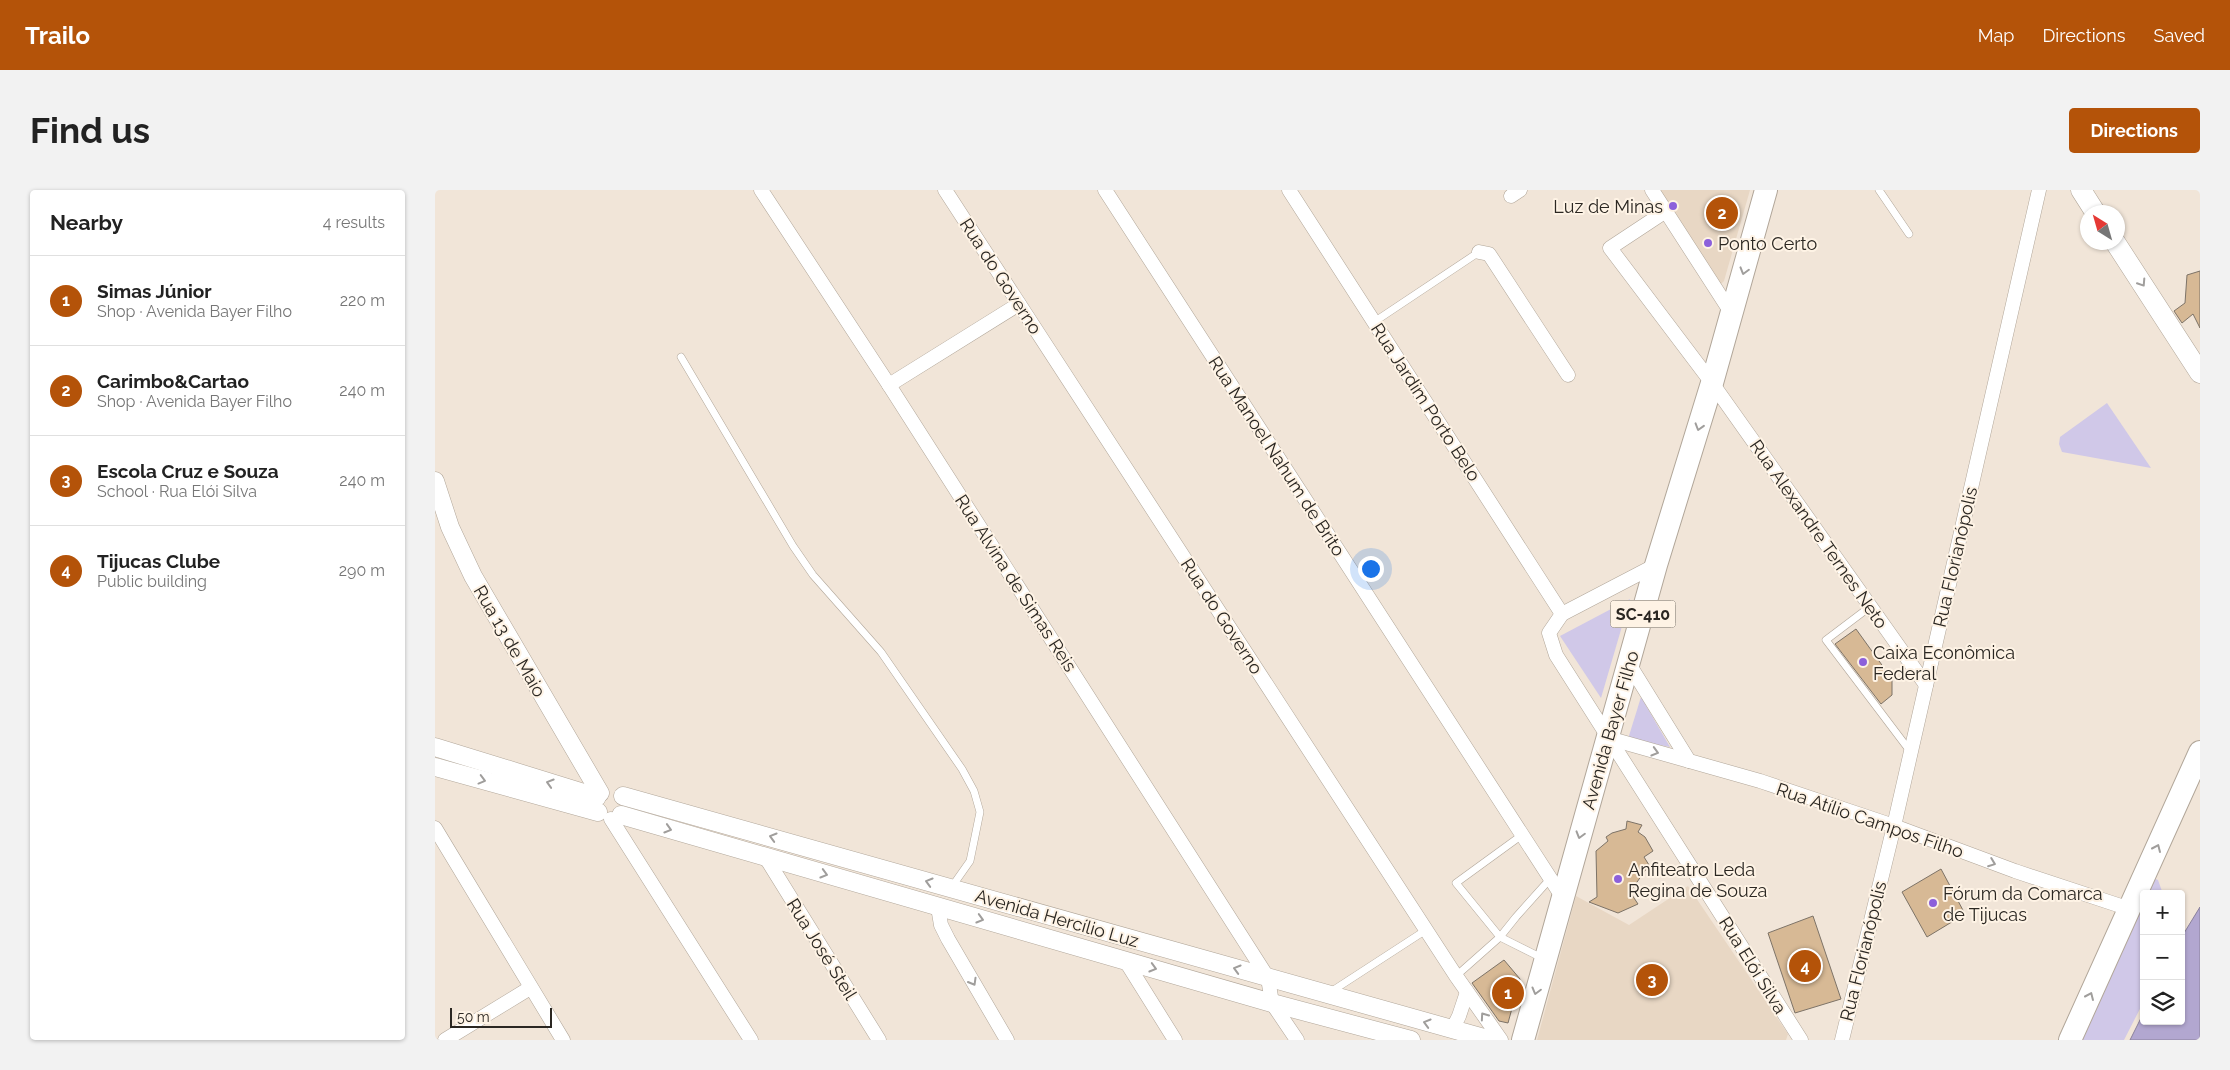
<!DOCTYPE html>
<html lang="en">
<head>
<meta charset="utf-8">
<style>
	body { margin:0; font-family:Raleway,sans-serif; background:#f2f2f2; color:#222 }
	.controls { position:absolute; right:15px; bottom:15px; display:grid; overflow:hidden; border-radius:5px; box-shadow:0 1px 4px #0004 }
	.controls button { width:45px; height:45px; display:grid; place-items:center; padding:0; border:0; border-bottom:1px solid #e0e0e0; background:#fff; color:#222; font:25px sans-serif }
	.compass { position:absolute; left:1645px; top:15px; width:45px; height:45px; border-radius:50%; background:#fff; box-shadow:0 1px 4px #0004; rotate:323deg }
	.scale { position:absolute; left:15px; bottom:12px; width:102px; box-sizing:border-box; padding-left:5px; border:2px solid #2b2722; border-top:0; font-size:14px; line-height:18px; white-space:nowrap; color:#2b2722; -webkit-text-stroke:4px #fef3e5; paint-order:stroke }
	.you { position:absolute; left:935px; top:378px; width:18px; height:18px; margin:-12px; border:4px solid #fff; border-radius:50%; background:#1a73e8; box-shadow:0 0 0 8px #1a73e833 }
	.badge { display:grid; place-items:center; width:32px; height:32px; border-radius:50%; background:#b45309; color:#fff; font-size:16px; font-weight:700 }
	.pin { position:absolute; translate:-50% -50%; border:2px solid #fff; box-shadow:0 1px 5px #0006 }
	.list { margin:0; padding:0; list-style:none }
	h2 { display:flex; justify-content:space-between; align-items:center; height:65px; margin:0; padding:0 20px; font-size:21px }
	h2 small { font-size:16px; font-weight:400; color:#767676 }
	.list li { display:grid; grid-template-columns:32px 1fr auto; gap:15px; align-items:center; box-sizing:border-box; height:90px; padding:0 20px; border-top:1px solid #e0e0e0 }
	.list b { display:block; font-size:19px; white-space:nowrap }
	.list p { margin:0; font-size:16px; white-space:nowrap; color:#767676 }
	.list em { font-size:16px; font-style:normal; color:#767676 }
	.icon { flex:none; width:28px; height:28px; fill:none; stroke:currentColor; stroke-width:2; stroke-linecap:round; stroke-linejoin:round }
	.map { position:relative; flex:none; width:1765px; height:850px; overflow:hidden; border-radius:5px }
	header { display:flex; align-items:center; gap:30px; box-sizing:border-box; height:70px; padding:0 25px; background:#b45309; color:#fff }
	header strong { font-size:24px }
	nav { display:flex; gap:28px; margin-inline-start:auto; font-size:18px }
	.intro { display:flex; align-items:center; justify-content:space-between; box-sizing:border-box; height:120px; padding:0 30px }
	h1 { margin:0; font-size:35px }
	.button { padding:12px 22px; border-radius:5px; background:#b45309; color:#fff; font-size:18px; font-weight:700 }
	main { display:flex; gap:30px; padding:0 30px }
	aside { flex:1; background:#fff; border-radius:5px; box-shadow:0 1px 4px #0004 }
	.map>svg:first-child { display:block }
	.built { fill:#e8d7c4 }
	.green { fill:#d0c8e8 }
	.water { fill:#b2a7d0; stroke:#8a819c }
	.building { fill:#d7b995; stroke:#7d7367 }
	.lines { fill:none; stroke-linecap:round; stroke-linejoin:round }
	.service-casing { stroke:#b1a699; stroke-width:8 }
	.minor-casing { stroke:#b1a699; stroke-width:15 }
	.tertiary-casing { stroke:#b1a699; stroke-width:19 }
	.secondary-casing { stroke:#b1a699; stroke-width:21 }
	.primary-casing { stroke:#b1a699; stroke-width:24 }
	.service { stroke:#fff; stroke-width:7 }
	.minor { stroke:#fff; stroke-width:14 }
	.tertiary { stroke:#fff; stroke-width:18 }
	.secondary { stroke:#fff; stroke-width:20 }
	.primary { stroke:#fff; stroke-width:22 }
	.oneway { stroke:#a09e9c }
	.poi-dot { fill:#8c60db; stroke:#fef3e5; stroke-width:2 }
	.labels { text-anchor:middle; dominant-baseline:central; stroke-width:4; stroke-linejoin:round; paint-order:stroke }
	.shield { fill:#fef3e5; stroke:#6a645c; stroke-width:1 }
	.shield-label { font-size:16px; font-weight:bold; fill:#2b2722 }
	.poi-label { font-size:18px; fill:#2b2722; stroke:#fef3e5; text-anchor:start }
	.street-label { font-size:18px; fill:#2b2722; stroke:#fef3e5 }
</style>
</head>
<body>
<header>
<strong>Trailo</strong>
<nav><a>Map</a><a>Directions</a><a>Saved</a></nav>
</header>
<div class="intro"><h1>Find us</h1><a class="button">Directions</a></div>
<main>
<aside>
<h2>Nearby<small>4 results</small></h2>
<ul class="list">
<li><span class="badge">1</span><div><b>Simas Júnior</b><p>Shop · Avenida Bayer Filho</p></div><em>220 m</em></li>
<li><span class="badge">2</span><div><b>Carimbo&amp;Cartao</b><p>Shop · Avenida Bayer Filho</p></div><em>240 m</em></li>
<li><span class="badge">3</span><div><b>Escola Cruz e Souza</b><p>School · Rua Elói Silva</p></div><em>240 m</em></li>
<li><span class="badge">4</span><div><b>Tijucas Clube</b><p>Public building</p></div><em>290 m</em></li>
</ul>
</aside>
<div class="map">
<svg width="1765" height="850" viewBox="0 0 1765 850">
	<rect width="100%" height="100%" fill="#f1e5d8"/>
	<g class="built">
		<path d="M1220,0h95l-26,91 -3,3h-5z"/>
		<path d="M1253,696l100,148 -2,6h-249l39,-144 53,29z"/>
	</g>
	<g class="green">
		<path d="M1672,213l44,65 -89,-16 -3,-8 1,-7z"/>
		<path d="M1195,409l-29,99 -41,-62z"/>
		<path d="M1206,507l29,50 -42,-8z"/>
		<path d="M1714,686l9,4 5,14h-19v107l-20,39h-50z"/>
	</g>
	<path class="water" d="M1765,717v133h-70l14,-28v9h37v-83z"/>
	<g class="building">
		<path d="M1765,81v57l-7,-14 -11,9 -8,-12 11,-8 2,-28z"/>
		<path d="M1421,439l36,50v16l-11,9 -46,-60z"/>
		<path d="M1192,631l15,4 -4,7 7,5 8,14 -9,6 5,8 -19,27 8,12 -20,9 -29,-11 8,-5 -1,-46 12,-10 -2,-4 6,-4 14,-4z"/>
		<path d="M1506,679l24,45 -38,23 -25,-45z"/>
		<path d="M1378,726l28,83 -46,14 -27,-80z"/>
		<path d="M1069,770l16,19 -12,44 -9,-2 -27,-38z"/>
	</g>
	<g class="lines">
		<defs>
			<g id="service">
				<path d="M1444,0l30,44"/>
				<path d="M939,132l105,-70"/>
				<path d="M246,167l112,189 20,29 68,77 81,117 12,22 6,21 -10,49 -19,27"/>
				<path d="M1436,416l-45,34 84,111"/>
				<path d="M1087,645l-66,48 44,54 16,-20 34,-38"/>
				<path d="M1021,786l44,-39 42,21"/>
				<path d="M894,803l97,-63"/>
			</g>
			<g id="minor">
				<path d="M326,0l128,195 379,593 4,25 25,37"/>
				<path d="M510,0l511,786 45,64"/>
				<path d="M670,0l458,708"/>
				<path d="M854,0l273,424"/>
				<path d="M1217,0l80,124"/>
				<path d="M1076,6l9,-6"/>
				<path d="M1231,21l-56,37 102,135 214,302"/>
				<path d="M1044,62l10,2 79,121"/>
				<path d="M454,195l130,-81"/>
				<path d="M1221,375l-94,49 -13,19 7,22 245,385"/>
				<path d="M1194,474l60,97"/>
				<path d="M1173,548l152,43 134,45 121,45 115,38"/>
				<path d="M176,629l140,221"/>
				<path d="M0,638l128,212"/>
				<path d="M331,668l113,182"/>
				<path d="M503,717l3,18 7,14 59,101"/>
				<path d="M690,770l50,80"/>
				<path d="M1017,840l7,-14 8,-24"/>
				<path d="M10,850l85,-52"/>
				<path d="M1407,850l52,-214 145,-636"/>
			</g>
			<g id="tertiary">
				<path d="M0,291l15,46 23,49 127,217"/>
				<path d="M0,557l162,50"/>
				<path d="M0,577l163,45"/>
				<path d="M188,606l868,244"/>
				<path d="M186,625l651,188 139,37"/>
			</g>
			<g id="secondary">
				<path d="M1646,0l14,22"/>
				<path d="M1680,52l85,131"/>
			</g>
			<g id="primary">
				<path d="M1088,850l133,-475 56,-182 54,-193"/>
				<path d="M1635,850l130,-288"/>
			</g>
		</defs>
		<use href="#service" class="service-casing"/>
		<use href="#minor" class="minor-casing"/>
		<use href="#tertiary" class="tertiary-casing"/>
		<use href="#secondary" class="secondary-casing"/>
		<use href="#primary" class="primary-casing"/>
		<use href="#service" class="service"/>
		<use href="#minor" class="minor"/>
		<use href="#tertiary" class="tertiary"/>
		<use href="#secondary" class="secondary"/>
		<use href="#primary" class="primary"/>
	</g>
	<defs><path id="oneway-chevron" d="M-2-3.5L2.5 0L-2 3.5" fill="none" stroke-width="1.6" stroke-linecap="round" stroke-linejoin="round" transform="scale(1.25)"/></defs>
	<g class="oneway">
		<use href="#oneway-chevron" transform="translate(1309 81) rotate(106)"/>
		<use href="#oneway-chevron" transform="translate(1707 93) rotate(57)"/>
		<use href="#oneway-chevron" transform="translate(1264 237) rotate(107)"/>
		<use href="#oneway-chevron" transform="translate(1220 562) rotate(16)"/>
		<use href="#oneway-chevron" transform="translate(47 590) rotate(15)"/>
		<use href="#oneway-chevron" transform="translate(115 593) rotate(-163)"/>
		<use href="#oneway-chevron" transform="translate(233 639) rotate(17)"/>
		<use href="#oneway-chevron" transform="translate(1145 645) rotate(106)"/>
		<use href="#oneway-chevron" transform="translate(338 647) rotate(-164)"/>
		<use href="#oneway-chevron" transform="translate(1722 658) rotate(-66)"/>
		<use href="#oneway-chevron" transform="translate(1557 673) rotate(21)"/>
		<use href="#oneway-chevron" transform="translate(389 684) rotate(16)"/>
		<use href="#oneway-chevron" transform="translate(494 692) rotate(-164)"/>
		<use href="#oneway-chevron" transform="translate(545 729) rotate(16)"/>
		<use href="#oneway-chevron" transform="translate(718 778) rotate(16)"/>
		<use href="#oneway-chevron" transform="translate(802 779) rotate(-164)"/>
		<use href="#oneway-chevron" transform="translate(538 792) rotate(60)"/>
		<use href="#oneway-chevron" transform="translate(1101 801) rotate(105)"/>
		<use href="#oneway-chevron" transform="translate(1655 806) rotate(-66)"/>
		<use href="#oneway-chevron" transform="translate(1049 826) rotate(-125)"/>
		<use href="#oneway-chevron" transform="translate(992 833) rotate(-164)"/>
	</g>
	<g class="poi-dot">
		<circle cx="1238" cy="16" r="5"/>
		<circle cx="1273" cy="53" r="5"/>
		<circle cx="1428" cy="472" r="5"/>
		<circle cx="1183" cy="689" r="5"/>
		<circle cx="1498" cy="713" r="5"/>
	</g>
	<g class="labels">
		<rect class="shield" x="1175.5" y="410.5" width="65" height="27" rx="4"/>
		<g class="shield-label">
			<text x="1208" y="424">SC-410</text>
		</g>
		<g class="poi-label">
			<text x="1228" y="16" text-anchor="end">Luz de Minas</text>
			<text x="1283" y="53">Ponto Certo</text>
			<text x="1438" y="462">Caixa Econômica<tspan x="1438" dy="21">Federal</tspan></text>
			<text x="1193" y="679">Anfiteatro Leda<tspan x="1193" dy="21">Regina de Souza</tspan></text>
			<text x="1508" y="703">Fórum da Comarca<tspan x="1508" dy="21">de Tijucas</tspan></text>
		</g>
		<g class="street-label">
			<text transform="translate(566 86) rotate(57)">Rua do Governo</text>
			<text transform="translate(991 212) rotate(57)">Rua Jardim Porto Belo</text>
			<text transform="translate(842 266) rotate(57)">Rua Manoel Nahum de Brito</text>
			<text transform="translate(1384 344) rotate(55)">Rua Alexandre Ternes Neto</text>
			<text transform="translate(1520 367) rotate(-77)">Rua Florianópolis</text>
			<text transform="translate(581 393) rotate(57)">Rua Alvina de Simas Reis</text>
			<text transform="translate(787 426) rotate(57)">Rua do Governo</text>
			<text transform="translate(75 451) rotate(60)">Rua 13 de Maio</text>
			<text transform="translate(1175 540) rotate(-74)">Avenida Bayer Filho</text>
			<text transform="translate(1435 630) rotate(19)">Rua Atílio Campos Filho</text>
			<text transform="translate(622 728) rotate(16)">Avenida Hercílio Luz</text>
			<text transform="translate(387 759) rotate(58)">Rua José Steil</text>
			<text transform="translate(1428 761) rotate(-76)">Rua Florianópolis</text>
			<text transform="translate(1318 775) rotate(58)">Rua Elói Silva</text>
		</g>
	</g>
</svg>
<div class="controls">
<button>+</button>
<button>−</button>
<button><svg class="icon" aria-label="layers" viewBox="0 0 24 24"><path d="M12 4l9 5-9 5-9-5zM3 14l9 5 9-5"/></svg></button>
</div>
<svg class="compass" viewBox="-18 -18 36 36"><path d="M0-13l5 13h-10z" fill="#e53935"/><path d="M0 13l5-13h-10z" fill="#767676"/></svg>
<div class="scale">50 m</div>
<div class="you"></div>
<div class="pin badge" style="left:1073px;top:803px">1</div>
<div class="pin badge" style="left:1287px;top:23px">2</div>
<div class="pin badge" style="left:1217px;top:790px">3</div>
<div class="pin badge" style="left:1370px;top:776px">4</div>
</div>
</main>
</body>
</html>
